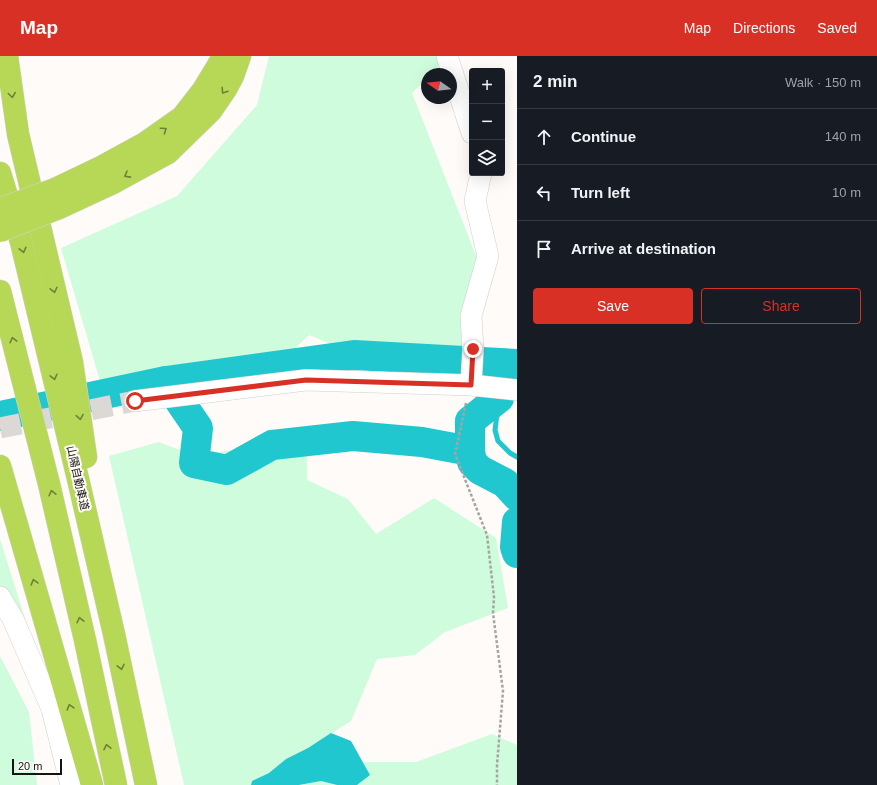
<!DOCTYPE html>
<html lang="en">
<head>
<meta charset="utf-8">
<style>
	body { margin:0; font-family:Arial,"Noto Sans JP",sans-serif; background:#242831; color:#f1f3f6 }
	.controls { position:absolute; right:12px; top:12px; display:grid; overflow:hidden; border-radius:4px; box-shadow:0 4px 16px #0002 }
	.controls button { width:36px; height:36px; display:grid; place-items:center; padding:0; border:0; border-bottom:1px solid #363941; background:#171b24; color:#f1f3f6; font:20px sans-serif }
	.compass { position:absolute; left:421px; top:12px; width:36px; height:36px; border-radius:50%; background:#171b24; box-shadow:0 4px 16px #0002; rotate:284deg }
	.scale { position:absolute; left:12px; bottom:10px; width:50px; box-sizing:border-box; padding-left:4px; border:2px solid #171513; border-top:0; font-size:11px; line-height:14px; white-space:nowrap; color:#171513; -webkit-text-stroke:3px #fefbf8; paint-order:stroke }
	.stop { position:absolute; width:12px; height:12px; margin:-9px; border:3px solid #d93025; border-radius:50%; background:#fff }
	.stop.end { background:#d93025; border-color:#fff; box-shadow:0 1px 4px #0008 }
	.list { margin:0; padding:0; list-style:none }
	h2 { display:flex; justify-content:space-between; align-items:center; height:52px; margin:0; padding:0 16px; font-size:17px }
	h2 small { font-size:13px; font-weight:400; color:#9ea1a6 }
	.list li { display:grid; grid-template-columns:26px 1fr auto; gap:12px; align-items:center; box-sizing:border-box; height:56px; padding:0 16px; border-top:1px solid #363941 }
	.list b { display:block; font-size:15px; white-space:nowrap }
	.list em { font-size:13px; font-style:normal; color:#9ea1a6 }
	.actions { display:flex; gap:8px; padding:12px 16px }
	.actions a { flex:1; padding:9px 0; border:1px solid #d93025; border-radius:4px; text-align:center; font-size:14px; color:#d93025 }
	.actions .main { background:#d93025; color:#fff }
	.icon { flex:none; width:22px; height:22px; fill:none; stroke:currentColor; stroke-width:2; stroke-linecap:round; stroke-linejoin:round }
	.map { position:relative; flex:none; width:517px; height:729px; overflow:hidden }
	header { display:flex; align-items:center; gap:24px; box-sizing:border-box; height:56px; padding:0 20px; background:#d93025; color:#fff }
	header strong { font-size:19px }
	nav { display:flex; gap:22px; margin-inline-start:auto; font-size:14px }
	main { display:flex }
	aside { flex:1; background:#171b24 }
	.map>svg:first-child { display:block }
	.green { fill:#cefcdc }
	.water { fill:#21c7cf }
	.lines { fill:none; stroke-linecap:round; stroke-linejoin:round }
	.stream { stroke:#21c7cf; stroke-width:5 }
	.river { stroke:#21c7cf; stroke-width:30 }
	.minor-tunnel { stroke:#dbd8d6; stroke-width:21; stroke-dasharray:21 10; stroke-linecap:butt }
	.minor-casing { stroke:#d4cec9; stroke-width:22 }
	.highway-casing { stroke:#d5d5d5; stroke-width:23 }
	.path { stroke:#a7a4a1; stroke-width:2.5; stroke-dasharray:3 2; stroke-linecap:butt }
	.minor { stroke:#fff; stroke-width:21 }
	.highway { stroke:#b7d857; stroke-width:22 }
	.highway-bridge-casing { stroke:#d5d5d5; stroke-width:23; stroke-linecap:butt }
	.highway-bridge { stroke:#b7d857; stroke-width:22 }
	.oneway { stroke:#6f8038 }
	.route { stroke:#d93025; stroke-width:5 }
	.labels { text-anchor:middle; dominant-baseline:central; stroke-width:4; stroke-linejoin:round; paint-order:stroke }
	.street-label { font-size:11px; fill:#171513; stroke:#fefbf8 }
</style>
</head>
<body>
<header>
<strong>Map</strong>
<nav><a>Map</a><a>Directions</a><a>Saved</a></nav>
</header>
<main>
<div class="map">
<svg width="517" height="729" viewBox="0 0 517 729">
	<rect width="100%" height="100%" fill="#fefbf8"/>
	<g class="green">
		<path d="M269,0h170l4,6 -12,12h-4v4l-15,15 70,178 -13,80 -128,-3 -32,-13 -24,23 -185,23 -39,-133 116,-52 80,-91z"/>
		<path d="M307,382v42l41,19 28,35 58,-36 62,40 12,70 -63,24 -30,23 -38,4 -26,62 -43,27 -22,11 -17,14 -17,8 -1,4h-67l-75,-329 50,-14 36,14z"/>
		<path d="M0,483l32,102 -32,-55z"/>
		<path d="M0,600l29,56 8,73h-37z"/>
		<path d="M492,678l25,11v40h-160l13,-10 -7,-13h53z"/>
		<path d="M321,725l16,4h-38z"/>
	</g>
	<path class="water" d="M331,677l20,8 19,34 -13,10h-20l-16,-4 -22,4h-48l1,-4 17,-8 17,-14 22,-11z"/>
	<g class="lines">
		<g class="stream">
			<path d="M508,328l9,-14"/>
			<path d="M503,337l-4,5 -4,32 3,11 12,12 7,4"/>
		</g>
		<g class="river">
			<path d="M166,325l32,47 -4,35 33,7 45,-25 81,-9 69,6 48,9v-30l29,-23"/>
			<path d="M0,360l166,-35 188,-26 163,9"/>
			<path d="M470,395l2,11 8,8 25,13 12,13"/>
			<path d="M517,466l-2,25 2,6"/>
		</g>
		<path class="minor-tunnel" d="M0,372l135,-27"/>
		<defs>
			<g id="minor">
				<path d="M447,0l25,77"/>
				<path d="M471,329l2,-36 -2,-33 17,-60 -13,-55 6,-28"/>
				<path d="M135,345l171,-21 165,5 46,5"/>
				<path d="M0,541l13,22 39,90 19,76"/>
			</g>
			<g id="highway">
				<path d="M7,0l11,78 54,228 14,95"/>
				<path d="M0,117l21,69 57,237 36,155 32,151"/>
				<path d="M55,133l46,-22 44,-24 37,-26 21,-27 17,-28 2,-6"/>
				<path d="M59,152l54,-25 55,-30 43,-42 15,-22 7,-13 7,-20"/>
				<path d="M0,235l49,193 36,156 31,145"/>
				<path d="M0,410l92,319"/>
			</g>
		</defs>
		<use href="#minor" class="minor-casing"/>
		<use href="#highway" class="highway-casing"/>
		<path class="path" d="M466,347l-11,51 32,81 7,62 -1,16 10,78 -6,74v20"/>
		<use href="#minor" class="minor"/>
		<use href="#highway" class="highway"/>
		<defs>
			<g id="highway-bridge">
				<path d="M0,153l55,-20"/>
				<path d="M0,175l59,-23"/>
			</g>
		</defs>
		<use href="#highway-bridge" class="highway-bridge-casing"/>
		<use href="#highway-bridge" class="highway-bridge"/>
	</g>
	<defs><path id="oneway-chevron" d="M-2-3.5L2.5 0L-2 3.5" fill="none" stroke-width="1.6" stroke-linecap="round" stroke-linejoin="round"/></defs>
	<g class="oneway">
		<use href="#oneway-chevron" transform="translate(224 35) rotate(123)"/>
		<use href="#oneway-chevron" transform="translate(12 39) rotate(82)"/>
		<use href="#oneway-chevron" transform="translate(164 74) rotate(-35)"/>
		<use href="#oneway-chevron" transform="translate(127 119) rotate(151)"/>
		<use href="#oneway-chevron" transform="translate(23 194) rotate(76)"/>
		<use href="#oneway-chevron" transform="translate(54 234) rotate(77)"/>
		<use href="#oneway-chevron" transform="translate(13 284) rotate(-104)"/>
		<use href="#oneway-chevron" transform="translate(54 321) rotate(76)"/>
		<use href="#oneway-chevron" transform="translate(80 361) rotate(81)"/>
		<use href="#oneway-chevron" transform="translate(52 437) rotate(-103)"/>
		<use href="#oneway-chevron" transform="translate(34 526) rotate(-106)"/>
		<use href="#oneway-chevron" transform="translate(80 564) rotate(-103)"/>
		<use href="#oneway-chevron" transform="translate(121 611) rotate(78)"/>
		<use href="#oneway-chevron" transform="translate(70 651) rotate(-106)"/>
		<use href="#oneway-chevron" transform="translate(107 691) rotate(-102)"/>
	</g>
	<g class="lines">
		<path class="route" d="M135,345l171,-21 165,5 2,-36"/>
	</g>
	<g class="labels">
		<g class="street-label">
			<text transform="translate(78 422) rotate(77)">山陽自動車道</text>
		</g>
	</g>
</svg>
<div class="controls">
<button>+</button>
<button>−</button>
<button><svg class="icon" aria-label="layers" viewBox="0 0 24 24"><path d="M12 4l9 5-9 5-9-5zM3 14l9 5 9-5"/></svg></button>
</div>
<svg class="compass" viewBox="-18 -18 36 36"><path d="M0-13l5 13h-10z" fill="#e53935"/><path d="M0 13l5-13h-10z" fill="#9ea1a6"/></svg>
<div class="scale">20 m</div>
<div class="stop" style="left:135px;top:345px"></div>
<div class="stop end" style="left:473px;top:293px"></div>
</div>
<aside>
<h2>2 min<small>Walk · 150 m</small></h2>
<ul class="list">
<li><svg class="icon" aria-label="ahead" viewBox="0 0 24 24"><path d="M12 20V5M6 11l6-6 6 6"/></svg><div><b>Continue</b></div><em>140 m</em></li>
<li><svg class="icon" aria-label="left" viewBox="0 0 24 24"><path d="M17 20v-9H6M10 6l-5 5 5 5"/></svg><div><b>Turn left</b></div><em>10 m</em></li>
<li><svg class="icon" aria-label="arrive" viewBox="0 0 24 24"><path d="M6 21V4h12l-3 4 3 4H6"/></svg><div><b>Arrive at destination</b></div></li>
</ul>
<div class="actions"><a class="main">Save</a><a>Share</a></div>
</aside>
</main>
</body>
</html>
